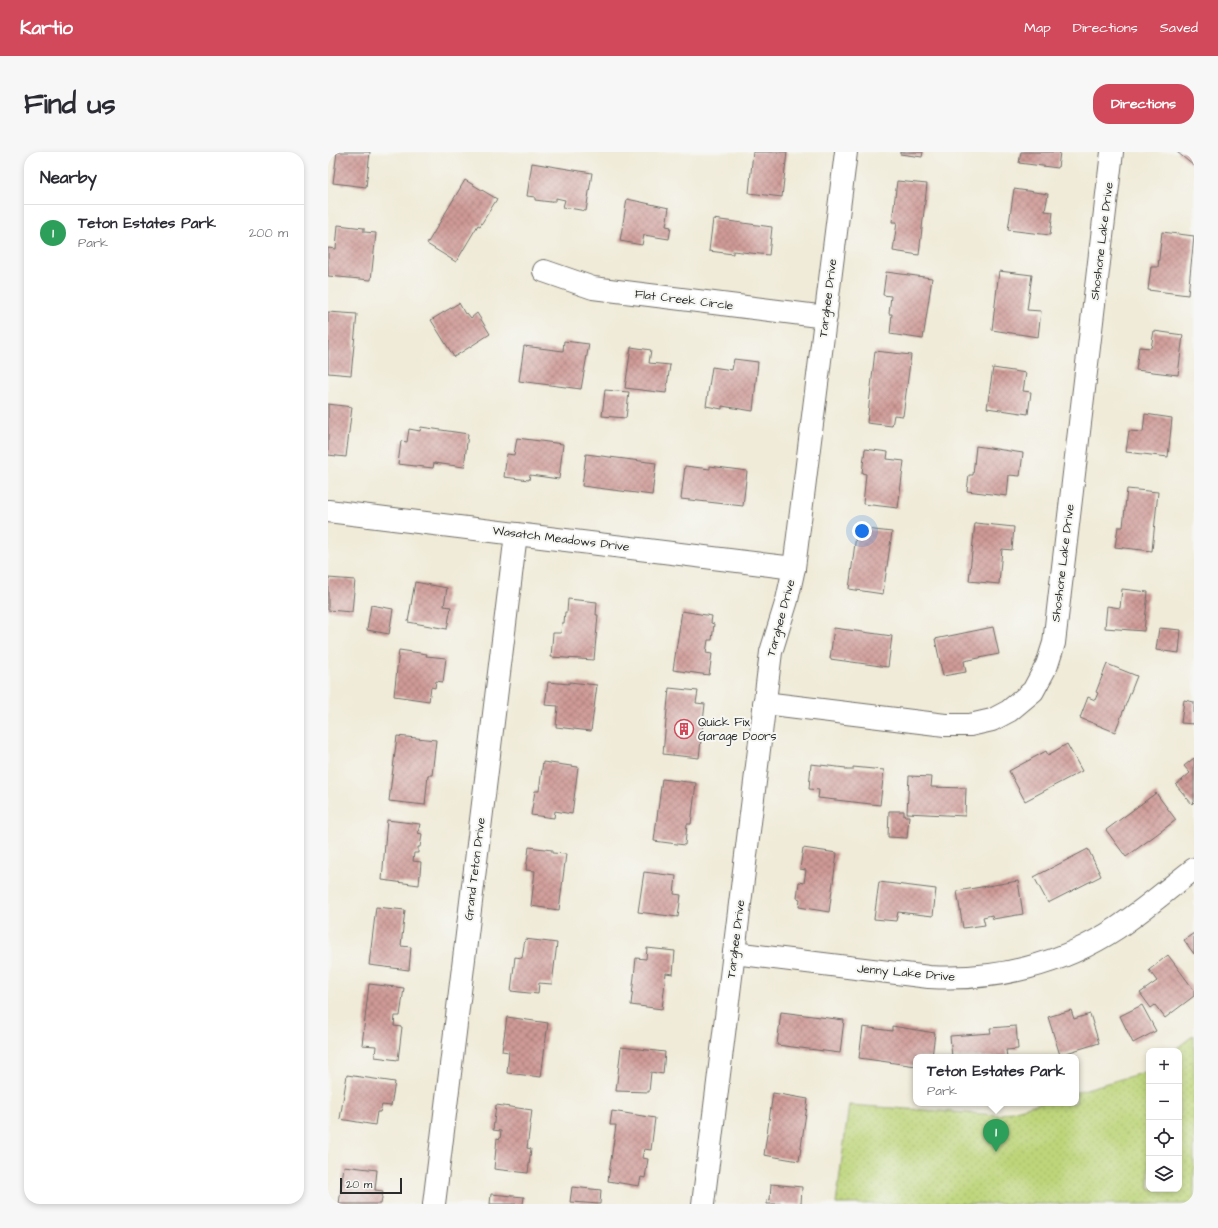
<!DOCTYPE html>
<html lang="en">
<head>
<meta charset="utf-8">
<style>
	body { margin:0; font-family:"Architects Daughter",sans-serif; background:#f7f7f7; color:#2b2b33 }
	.controls { position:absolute; right:12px; bottom:12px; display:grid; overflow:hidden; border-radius:8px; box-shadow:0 2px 6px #0003 }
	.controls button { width:36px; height:36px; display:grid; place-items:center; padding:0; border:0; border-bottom:1px solid #e1e1e2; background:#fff; color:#2b2b33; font:20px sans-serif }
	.scale { position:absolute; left:12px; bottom:10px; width:62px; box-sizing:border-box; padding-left:4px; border:2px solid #2b2b2b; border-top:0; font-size:11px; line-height:14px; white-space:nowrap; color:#2b2b2b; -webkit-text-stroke:3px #f6f6f2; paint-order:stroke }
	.you { position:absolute; left:534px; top:379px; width:14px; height:14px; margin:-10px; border:3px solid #fff; border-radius:50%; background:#1a73e8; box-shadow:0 0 0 6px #1a73e833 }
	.badge { display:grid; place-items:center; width:26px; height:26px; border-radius:50%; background:#d1495b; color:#fff; font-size:13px; font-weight:700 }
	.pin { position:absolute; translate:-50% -33px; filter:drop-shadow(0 1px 2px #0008) }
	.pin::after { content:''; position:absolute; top:21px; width:14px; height:12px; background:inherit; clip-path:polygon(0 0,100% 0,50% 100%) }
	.popup { position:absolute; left:585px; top:902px; width:166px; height:52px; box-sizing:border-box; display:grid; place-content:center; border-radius:8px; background:#fff; filter:drop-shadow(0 1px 3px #0005); font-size:13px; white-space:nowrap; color:#7c7c81 }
	.popup b { font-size:15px; color:#2b2b33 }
	.popup::after { content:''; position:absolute; left:50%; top:100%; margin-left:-8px; border:8px solid transparent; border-top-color:#fff }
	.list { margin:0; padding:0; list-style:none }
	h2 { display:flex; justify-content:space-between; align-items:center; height:52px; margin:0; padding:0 16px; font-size:17px }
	h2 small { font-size:13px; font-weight:400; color:#7c7c81 }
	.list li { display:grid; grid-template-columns:26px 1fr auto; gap:12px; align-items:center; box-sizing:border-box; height:56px; padding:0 16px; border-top:1px solid #e1e1e2 }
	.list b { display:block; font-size:15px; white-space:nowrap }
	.list p { margin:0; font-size:13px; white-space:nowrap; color:#7c7c81 }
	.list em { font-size:13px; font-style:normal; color:#7c7c81 }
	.icon { flex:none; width:22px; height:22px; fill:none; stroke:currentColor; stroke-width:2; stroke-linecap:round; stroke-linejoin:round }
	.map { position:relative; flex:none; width:866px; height:1052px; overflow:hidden; border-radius:16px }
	header { display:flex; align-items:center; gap:24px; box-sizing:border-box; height:56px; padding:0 20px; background:#d1495b; color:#fff }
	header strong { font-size:19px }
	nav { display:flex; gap:22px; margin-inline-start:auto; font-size:14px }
	.intro { display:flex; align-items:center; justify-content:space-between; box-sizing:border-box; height:96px; padding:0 24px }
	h1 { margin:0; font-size:28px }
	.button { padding:10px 18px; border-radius:16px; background:#d1495b; color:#fff; font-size:14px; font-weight:700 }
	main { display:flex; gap:24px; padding:0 24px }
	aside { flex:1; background:#fff; border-radius:16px; box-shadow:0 2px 6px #0003 }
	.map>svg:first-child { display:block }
	.park { fill:url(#park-dots); stroke:#748052 }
	.building { fill:url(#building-cross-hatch) }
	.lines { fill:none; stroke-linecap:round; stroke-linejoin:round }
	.minor-casing { stroke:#706e68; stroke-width:24 }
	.minor { stroke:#fff; stroke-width:22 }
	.labels { text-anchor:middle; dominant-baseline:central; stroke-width:4; stroke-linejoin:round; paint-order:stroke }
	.street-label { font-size:12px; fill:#2b2b2b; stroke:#f6f6f2 }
	.poi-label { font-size:12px; fill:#2b2b2b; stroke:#f6f6f2; text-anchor:start }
</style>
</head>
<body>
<header>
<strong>Kartio</strong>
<nav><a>Map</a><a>Directions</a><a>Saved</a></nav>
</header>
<div class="intro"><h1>Find us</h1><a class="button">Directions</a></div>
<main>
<aside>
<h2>Nearby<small></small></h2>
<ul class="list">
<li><span class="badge" style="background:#2e9e5b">1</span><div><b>Teton Estates Park</b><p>Park</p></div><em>200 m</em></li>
</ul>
</aside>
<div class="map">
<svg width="866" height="1052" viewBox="0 0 866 1052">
	<defs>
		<pattern id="park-dots" width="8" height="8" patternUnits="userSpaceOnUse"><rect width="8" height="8" fill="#bed57a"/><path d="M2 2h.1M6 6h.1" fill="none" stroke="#a3b76a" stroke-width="1.8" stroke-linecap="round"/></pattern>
		<pattern id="building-cross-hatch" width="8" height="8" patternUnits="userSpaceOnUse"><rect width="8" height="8" fill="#cf9a96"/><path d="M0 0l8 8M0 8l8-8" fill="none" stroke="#a87e7b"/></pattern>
	</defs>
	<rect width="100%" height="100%" fill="#f6f6f2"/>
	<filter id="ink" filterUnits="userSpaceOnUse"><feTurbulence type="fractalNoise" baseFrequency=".025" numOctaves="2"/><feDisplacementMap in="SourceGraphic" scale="8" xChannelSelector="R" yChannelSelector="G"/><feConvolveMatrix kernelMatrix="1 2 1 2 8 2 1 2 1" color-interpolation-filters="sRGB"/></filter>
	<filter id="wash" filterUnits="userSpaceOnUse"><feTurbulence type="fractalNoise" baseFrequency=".012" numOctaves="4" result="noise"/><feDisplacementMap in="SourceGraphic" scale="16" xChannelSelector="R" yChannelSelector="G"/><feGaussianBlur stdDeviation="0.9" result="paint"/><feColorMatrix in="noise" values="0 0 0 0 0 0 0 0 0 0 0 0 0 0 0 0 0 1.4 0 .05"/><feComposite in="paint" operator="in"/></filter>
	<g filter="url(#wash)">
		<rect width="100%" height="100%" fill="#f0ebd8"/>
		<path class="park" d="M866,883v169h-358l13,-99 149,10 42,-12h36v-11l69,-20 4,-2v119h30v-138h-6z"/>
		<g id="blocks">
			<g class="building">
				<path d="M9,0h33l-4,35 -33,-4z"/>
				<path d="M425,0h34l-5,45 -33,-4z"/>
				<path d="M572,0h23l-1,5 -22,-3z"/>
				<path d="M693,0h39l-2,16 -39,-5z"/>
				<path d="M849,0h17v14z"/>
				<path d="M204,11l60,10 -6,38 -23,-4 2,-7 -9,-2v3h-5v1l-16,-2v-3l-8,-1z"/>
				<path d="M137,28l32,19 -17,27 -2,-1 -22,37 -29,-18z"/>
				<path d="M569,29l30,3 -8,71 -26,-4 4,-29h-5z"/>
				<path d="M686,37l34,5 -3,17 8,1 -3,23 -42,-5z"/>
				<path d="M299,47l42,9 -3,18 5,1 -2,12 -25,-4 -2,10 -22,-4z"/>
				<path d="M385,67l59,8 -3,28 -36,-4v3l-24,-3z"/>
				<path d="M10,73l26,3v4l12,1 -5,47 -43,-4v-28l8,1z"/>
				<path d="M834,80l32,4 -6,59 -40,-5 3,-23h7z"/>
				<path d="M671,119l33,4 -5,35 14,1 -3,26 -46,-7z"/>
				<path d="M558,120l46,6 -9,61 -33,-5 2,-20h-3l2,-18 -8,-1z"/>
				<path d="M131,151l6,11 2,-1 4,5 6,-5 13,21 -36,23 -23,-37z"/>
				<path d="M0,160l29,2 -6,61 -23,-2z"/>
				<path d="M826,179l29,4 -5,40 -42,-5 3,-23 12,1z"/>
				<path d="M236,189l25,3 -8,45 -62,-8 5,-35 39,5z"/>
				<path d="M303,195l20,3 -2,13 21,2 -4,28 -41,-5z"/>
				<path d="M547,199l36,4 -8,61 -9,-1 -2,11 -25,-3z"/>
				<path d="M406,207l24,3 -5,49 -31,-5v3l-16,-3 6,-39 20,3z"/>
				<path d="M665,216l33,5 -3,18 8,1 -3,22 -41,-6z"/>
				<path d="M277,238l24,2 -3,26 -24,-2z"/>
				<path d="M0,252l24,3 -6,50 -18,-2z"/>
				<path d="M817,262l27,4 -4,39 -42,-5 3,-21 14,1z"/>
				<path d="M93,275l47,7 -4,33 -30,-4 -1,5 -35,-4 3,-23 6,1 2,-13 11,2z"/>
				<path d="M189,286l46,6 -4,35 -29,-4 -1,5 -25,-3 3,-23 7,1z"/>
				<path d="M648,294l47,7 -3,23 -11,-1 -2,21 -40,-5 2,-16h4z"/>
				<path d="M537,297l23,3 -1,7 17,2 -6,47 -35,-4 3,-30 -4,-1z"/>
				<path d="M258,302l70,9 -4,32 -70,-9z"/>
				<path d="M357,314l25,3v-3l37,5 -4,35 -62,-7z"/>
				<path d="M799,337l31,3 -6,59 -37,-4 3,-20h5z"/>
				<path d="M647,371l39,4 -2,23 -10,-1 -3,35 -30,-3z"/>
				<path d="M529,376l35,4 -9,62 -34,-5z"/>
				<path d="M0,426l27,2 -3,32 -24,-2z"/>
				<path d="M87,430l32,6 -3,18 7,1 -4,22 -39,-7z"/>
				<path d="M794,437l26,3 -4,39 -39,-3 2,-22 13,2z"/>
				<path d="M240,447l29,3 -1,13h2l-4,45 -43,-3 2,-24h8l1,-10h2l1,-11h2z"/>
				<path d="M43,453l22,4 -4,25 -22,-4z"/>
				<path d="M354,459l30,5 -1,7 3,1 -2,16h-4l-2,13 6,1 -3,21 -36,-5z"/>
				<path d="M665,475l6,27 -35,7 2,11 -23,4 -8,-37z"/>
				<path d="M506,476l58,8 -4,31 -58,-8z"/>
				<path d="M831,476l22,2 -2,23 -23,-3z"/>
				<path d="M71,498l28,4 -1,2 20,2 -3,24 -7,-1 -1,7 -4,-1 -2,14 -35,-5z"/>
				<path d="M779,512l30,12 -22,56 -35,-14 8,-21 7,3 3,-7 -2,-1z"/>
				<path d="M220,530l21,2v-2l28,3 -6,46 -35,-4 2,-21 -13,-1z"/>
				<path d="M341,536l29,3 -2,12 9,1 -6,54 -36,-4z"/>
				<path d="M856,548l10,2v22l-13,-1z"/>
				<path d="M69,584l39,4 -4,35h-4l-3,30 -36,-4z"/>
				<path d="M739,592l15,27 -57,30 -16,-30 37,-20 2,4z"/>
				<path d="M866,606v44l-2,2 -16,-19 14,-12 -6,-7z"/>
				<path d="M215,610l35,5 -6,47 -17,-3 -1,7 -23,-3 4,-24h4z"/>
				<path d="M483,612l35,4v2h7v-3l31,3 -4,35 -62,-7 1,-8 -10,-1z"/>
				<path d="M581,624l23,1 -1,10 35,1 -1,28 -58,-3z"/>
				<path d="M334,627l34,4 -5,41h-4l-2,21 -31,-4z"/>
				<path d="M828,641l20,27 -50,37 -20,-27z"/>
				<path d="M561,659h15v5h5l-2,22 -19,-1z"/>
				<path d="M59,668l33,4 -2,9 4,1 -2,13h-2v6h-4l-1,8 8,1 -2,23 -37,-5z"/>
				<path d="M201,695l23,3v3l14,1 -7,56 -28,-4 4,-35 -9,-1z"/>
				<path d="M475,696l34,5 -8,59 -30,-5 1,-8 -3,-1 2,-16 5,1 2,-13 -6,-1z"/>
				<path d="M760,697l13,27 -53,27 -14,-26z"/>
				<path d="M316,720l32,4 -2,18 7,1 -3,22 -40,-5z"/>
				<path d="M690,729l5,33 -30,5 -1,-4 -9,2 2,8 -22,3 -6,-37z"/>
				<path d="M551,730l57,7 -3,27 -35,-4 -2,9 -22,-2z"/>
				<path d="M48,755l29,3 -4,36 10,1 -2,23 -40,-5z"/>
				<path d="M866,781v21l-10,-14z"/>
				<path d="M197,787l32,4 -5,41 -13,-1 -1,11 -27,-3 4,-34 7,1z"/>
				<path d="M319,796l28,3 -2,23 -7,-1 -4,36 -31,-4 5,-47 10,1z"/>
				<path d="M840,803l26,35v6l-29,22 -10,-13 -4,3 -11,-15 17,-12 -8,-11z"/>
				<path d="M41,832l35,4 -4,28h-5l-1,10 8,1 -4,33 -23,-3 1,-11 -14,-1z"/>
				<path d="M814,853l14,26 -23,12 -13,-27z"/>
				<path d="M743,858l3,9 16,-5 9,29 -39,12 -12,-38z"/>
				<path d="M453,860l63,8 -4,33 -63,-8z"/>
				<path d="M179,865l41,6 -7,54 -34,-4 2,-21 -7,-1z"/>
				<path d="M564,874l43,7 -3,24h-16v9l-57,-8 4,-31 29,4z"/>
				<path d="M688,874l2,23 -12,1 1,7h-55l-2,-21 41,-3 -1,-5z"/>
				<path d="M293,895l44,5 -2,22 -12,-2 -2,20 -33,-1z"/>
				<path d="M19,923l48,7 -4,24 -9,-1 -2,7h-3l-2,13 -35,-6z"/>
				<path d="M445,941l35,6 -9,62 -35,-6z"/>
				<path d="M168,953l36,5 -5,38 4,1 -3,24 -34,-4 3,-31 3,1 1,-8 -8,-1z"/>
				<path d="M284,959l43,7 -4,32 -7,-1 -2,9 6,1 -3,19 -4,-1 -2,9 -31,-5 8,-56h-6z"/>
				<path d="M16,1014l33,4 -2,20 8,1 -2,13h-42z"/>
				<path d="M443,1032l31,3 -1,17h-34v-5l3,1z"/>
				<path d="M244,1035l29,3 -1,14 -30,-2z"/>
				<path d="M163,1042l33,3 -1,7h-33z"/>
			</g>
		</g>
	</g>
	<g filter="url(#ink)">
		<use href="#blocks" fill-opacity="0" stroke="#706e68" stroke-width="1"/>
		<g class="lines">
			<defs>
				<g id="minor">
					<path d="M216,119l49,17 233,29"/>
					<path d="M0,359l466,57"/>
					<path d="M436,551l181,22h25l22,-5 17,-9 24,-20 14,-26 7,-22 58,-491"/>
					<path d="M406,801l195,24c66,4 132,-12 188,-49 27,-18 51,-39 77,-59"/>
					<path d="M106,1052l82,-670"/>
					<path d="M375,1052l68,-552 16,-52 7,-32 52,-416"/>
				</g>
			</defs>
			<use href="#minor" class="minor-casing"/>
			<use href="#minor" class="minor"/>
		</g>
	</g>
	<defs>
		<symbol id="building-ring" viewBox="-11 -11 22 22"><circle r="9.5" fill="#f6f6f2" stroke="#d1495b" stroke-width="1.5"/><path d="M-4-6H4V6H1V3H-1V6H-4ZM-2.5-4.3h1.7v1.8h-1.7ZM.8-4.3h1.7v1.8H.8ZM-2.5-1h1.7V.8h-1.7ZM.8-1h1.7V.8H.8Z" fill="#d1495b"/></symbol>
	</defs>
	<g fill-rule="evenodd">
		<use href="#building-ring" x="345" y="566" width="22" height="22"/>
	</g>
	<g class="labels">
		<g class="street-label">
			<text transform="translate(774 89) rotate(-83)">Shoshone Lake Drive</text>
			<text transform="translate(500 146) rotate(-83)">Targhee Drive</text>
			<text transform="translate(356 148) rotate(7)">Flat Creek Circle</text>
			<text transform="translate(233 387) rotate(7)">Wasatch Meadows Drive</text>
			<text transform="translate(735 411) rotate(-83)">Shoshone Lake Drive</text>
			<text transform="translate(453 466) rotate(-75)">Targhee Drive</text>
			<text transform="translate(147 717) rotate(-83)">Grand Teton Drive</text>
			<text transform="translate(408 787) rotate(-83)">Targhee Drive</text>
			<text transform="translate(578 821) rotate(5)">Jenny Lake Drive</text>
		</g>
		<g class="poi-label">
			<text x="370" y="570">Quick Fix<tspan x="370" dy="14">Garage Doors</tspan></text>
		</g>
	</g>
</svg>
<div class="controls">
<button>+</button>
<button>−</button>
<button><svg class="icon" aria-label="locate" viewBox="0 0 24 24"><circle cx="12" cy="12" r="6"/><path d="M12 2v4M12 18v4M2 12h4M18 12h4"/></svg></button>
<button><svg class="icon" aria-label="layers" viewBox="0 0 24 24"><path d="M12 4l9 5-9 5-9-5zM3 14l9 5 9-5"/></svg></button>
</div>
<div class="scale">20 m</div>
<div class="you"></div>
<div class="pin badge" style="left:668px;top:1000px;background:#2e9e5b">1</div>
<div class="popup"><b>Teton Estates Park</b>Park</div>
</div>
</main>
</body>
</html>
